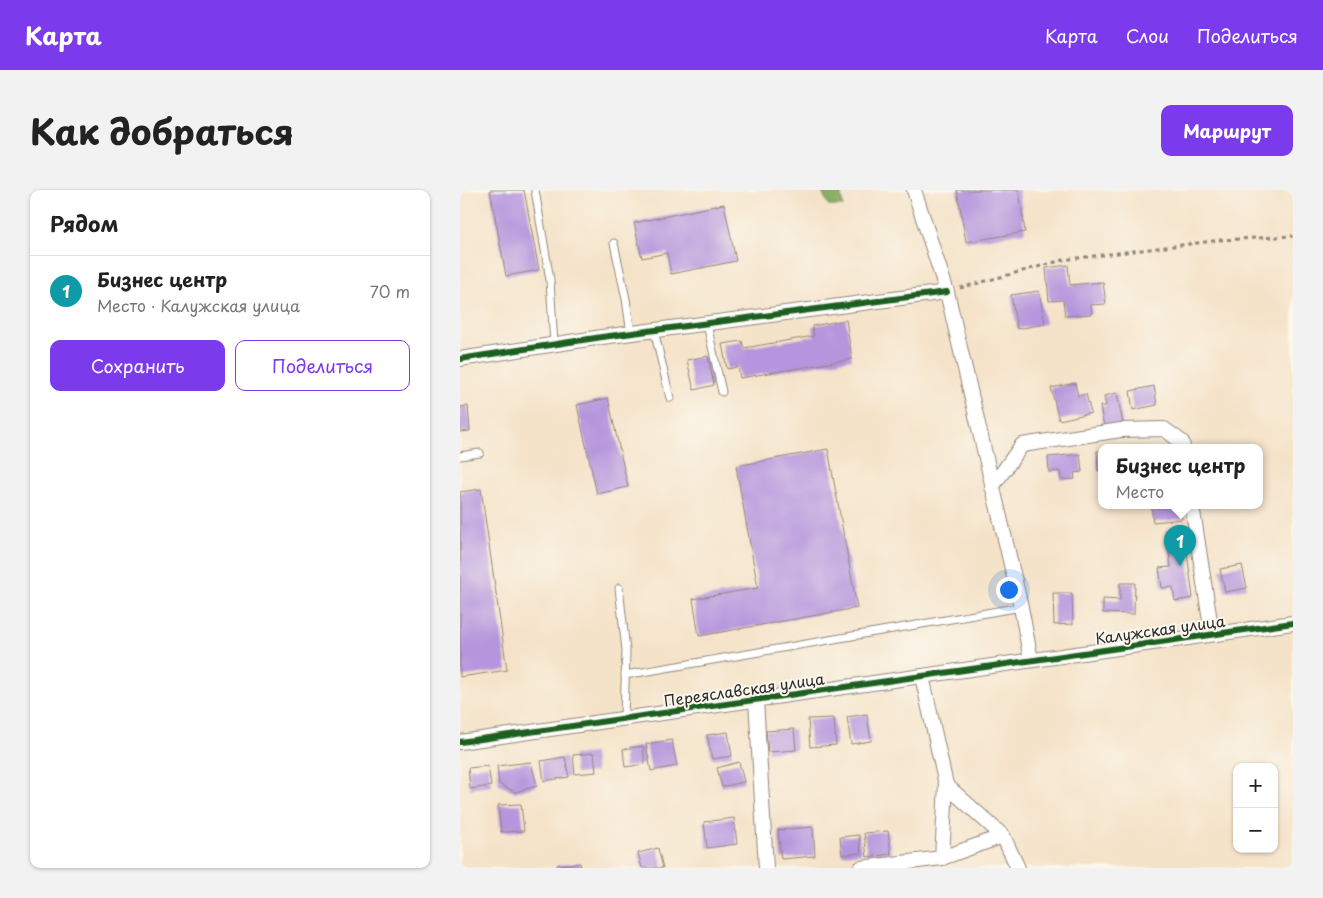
<!DOCTYPE html>
<html lang="ru">
<head>
<meta charset="utf-8">
<style>
	body { margin:0; font-family:"Playpen Sans",sans-serif; background:#f2f2f2; color:#222 }
	.controls { position:absolute; right:15px; bottom:15px; display:grid; overflow:hidden; border-radius:10px; box-shadow:0 1px 4px #0004 }
	.controls button { width:45px; height:45px; display:grid; place-items:center; padding:0; border:0; border-bottom:1px solid #e0e0e0; background:#fff; color:#222; font:25px sans-serif }
	.you { position:absolute; left:548px; top:399px; width:18px; height:18px; margin:-12px; border:4px solid #fff; border-radius:50%; background:#1a73e8; box-shadow:0 0 0 8px #1a73e833 }
	.badge { display:grid; place-items:center; width:32px; height:32px; border-radius:50%; background:#7c3aed; color:#fff; font-size:16px; font-weight:700 }
	.pin { position:absolute; translate:-50% -41px; filter:drop-shadow(0 1px 2px #0008) }
	.pin::after { content:''; position:absolute; top:26px; width:18px; height:15px; background:inherit; clip-path:polygon(0 0,100% 0,50% 100%) }
	.popup { position:absolute; left:638px; top:254px; width:165px; height:65px; box-sizing:border-box; display:grid; place-content:center; border-radius:10px; background:#fff; filter:drop-shadow(0 1px 4px #0005); font-size:16px; white-space:nowrap; color:#767676 }
	.popup b { font-size:19px; color:#222 }
	.popup::after { content:''; position:absolute; left:50%; top:100%; margin-left:-10px; border:10px solid transparent; border-top-color:#fff }
	.list { margin:0; padding:0; list-style:none }
	h2 { display:flex; justify-content:space-between; align-items:center; height:65px; margin:0; padding:0 20px; font-size:21px }
	h2 small { font-size:16px; font-weight:400; color:#767676 }
	.list li { display:grid; grid-template-columns:32px 1fr auto; gap:15px; align-items:center; box-sizing:border-box; height:70px; padding:0 20px; border-top:1px solid #e0e0e0 }
	.list b { display:block; font-size:19px; white-space:nowrap }
	.list p { margin:0; font-size:16px; white-space:nowrap; color:#767676 }
	.list em { font-size:16px; font-style:normal; color:#767676 }
	.actions { display:flex; gap:10px; padding:15px 20px }
	.actions a { flex:1; padding:11px 0; border:1px solid #7c3aed; border-radius:10px; text-align:center; font-size:18px; color:#7c3aed }
	.actions .main { background:#7c3aed; color:#fff }
	.map { position:relative; flex:none; width:833px; height:678px; overflow:hidden; border-radius:10px }
	header { display:flex; align-items:center; gap:30px; box-sizing:border-box; height:70px; padding:0 25px; background:#7c3aed; color:#fff }
	header strong { font-size:24px }
	nav { display:flex; gap:28px; margin-inline-start:auto; font-size:18px }
	.intro { display:flex; align-items:center; justify-content:space-between; box-sizing:border-box; height:120px; padding:0 30px }
	h1 { margin:0; font-size:35px }
	.button { padding:12px 22px; border-radius:10px; background:#7c3aed; color:#fff; font-size:18px; font-weight:700 }
	main { display:flex; gap:30px; padding:0 30px }
	aside { flex:1; background:#fff; border-radius:10px; box-shadow:0 1px 4px #0004 }
	.map>svg:first-child { display:block }
	.forest { fill:#8bb064; stroke:#5b6e48 }
	.building { fill:#b595dd }
	.lines { fill:none; stroke-linecap:round; stroke-linejoin:round }
	.service-casing { stroke:#90877a; stroke-width:9 }
	.minor-casing { stroke:#90877a; stroke-width:16 }
	.path { stroke:#90877a; stroke-width:3; stroke-dasharray:4 4; stroke-linecap:butt }
	.service { stroke:#fff; stroke-width:7 }
	.minor { stroke:#fff; stroke-width:14 }
	.cycleway-casing { stroke:#fbf7ec; stroke-width:9 }
	.cycleway { stroke:#1b5e20; stroke-width:6 }
	.labels { text-anchor:middle; dominant-baseline:central; stroke-width:4; stroke-linejoin:round; paint-order:stroke }
	.street-label { font-size:15px; fill:#2b2b2b; stroke:#fbf7ec }
</style>
</head>
<body>
<header>
<strong>Карта</strong>
<nav><a>Карта</a><a>Слои</a><a>Поделиться</a></nav>
</header>
<div class="intro"><h1>Как добраться</h1><a class="button">Маршрут</a></div>
<main>
<aside>
<h2>Рядом<small></small></h2>
<ul class="list">
<li><span class="badge" style="background:#0f9aa8">1</span><div><b>Бизнес центр</b><p>Место · Калужская улица</p></div><em>70 m</em></li>
</ul>
<div class="actions"><a class="main">Сохранить</a><a>Поделиться</a></div>
</aside>
<div class="map">
<svg width="833" height="678" viewBox="0 0 833 678">
	<rect width="100%" height="100%" fill="#fbf7ec"/>
	<filter id="ink" filterUnits="userSpaceOnUse"><feTurbulence type="fractalNoise" baseFrequency=".02" numOctaves="2"/><feDisplacementMap in="SourceGraphic" scale="10" xChannelSelector="R" yChannelSelector="G"/><feConvolveMatrix kernelMatrix="1 2 1 2 8 2 1 2 1" color-interpolation-filters="sRGB"/></filter>
	<filter id="wash" filterUnits="userSpaceOnUse"><feTurbulence type="fractalNoise" baseFrequency=".0096" numOctaves="4" result="noise"/><feDisplacementMap in="SourceGraphic" scale="20" xChannelSelector="R" yChannelSelector="G"/><feGaussianBlur stdDeviation="1.12" result="paint"/><feColorMatrix in="noise" values="0 0 0 0 0 0 0 0 0 0 0 0 0 0 0 0 0 1.4 0 .05"/><feComposite in="paint" operator="in"/></filter>
	<g filter="url(#wash)">
		<rect width="100%" height="100%" fill="#f5e3c9"/>
		<path class="forest" d="M361,0h19l3,16h-14z"/>
		<g id="blocks">
			<g class="building">
				<path d="M30,0h34l15,80 -33,6z"/>
				<path d="M497,0h62l6,42 -59,10z"/>
				<path d="M264,14l12,57 -65,13 -4,-21 -25,5 -8,-35z"/>
				<path d="M608,75l2,20 33,-3 3,22 -15,1 1,9 -27,2 -2,-16 -14,1 -3,-33z"/>
				<path d="M579,101l6,33 -28,5 -6,-34z"/>
				<path d="M386,130l6,39 -112,19 -2,-11 -11,2 -5,-25 20,-3 2,7 70,-12 -2,-10z"/>
				<path d="M248,166l6,29 -20,5 -7,-30z"/>
				<path d="M615,193l3,13 8,-2 5,19 -32,7 -8,-32z"/>
				<path d="M694,196l3,19 -24,5 -3,-19z"/>
				<path d="M657,203l6,31 -19,3 -4,-21h6l-2,-10z"/>
				<path d="M148,208l20,89 -31,7 -20,-89z"/>
				<path d="M8,216l2,25 -10,1v-25z"/>
				<path d="M368,259l29,159 -158,28 -6,-37 65,-11 -22,-122z"/>
				<path d="M637,261h4v20h-3z"/>
				<path d="M620,264l2,18 -8,1 1,6 -14,1 -1,-9 -11,1 -1,-15z"/>
				<path d="M21,299l26,181 -47,7v-185z"/>
				<path d="M691,315h29l2,14 -29,3z"/>
				<path d="M724,339l9,69 -18,3 -2,-14 -11,1 -3,-20 12,-1 -5,-36z"/>
				<path d="M782,375l5,23 -22,4 -5,-23z"/>
				<path d="M660,393h15l-1,31 -31,-1v-14l17,1z"/>
				<path d="M593,403h19l1,31 -19,1z"/>
				<path d="M407,524l4,27 -20,3 -4,-27z"/>
				<path d="M374,528l2,27 -26,2 -2,-28z"/>
				<path d="M334,539l2,21 -28,2 -2,-21z"/>
				<path d="M268,542l4,24 -20,3 -5,-24z"/>
				<path d="M212,550l5,26 -26,5 -5,-27z"/>
				<path d="M183,556l2,18 -20,3 -2,-18z"/>
				<path d="M134,563l2,19 -21,2 -2,-19z"/>
				<path d="M105,567l4,20 -25,4 -3,-20z"/>
				<path d="M71,572l6,24 -22,6 -16,-8 -2,-18z"/>
				<path d="M279,572l5,20 -22,5 -5,-19z"/>
				<path d="M28,576l3,20 -21,3 -2,-21z"/>
				<path d="M61,614l3,27 -23,1 -3,-27z"/>
				<path d="M274,628l3,26 -30,4 -3,-26z"/>
				<path d="M353,637l2,29 -34,3 -3,-29z"/>
				<path d="M428,641l3,23 -24,3 -3,-24z"/>
				<path d="M399,645l2,18 -19,2 -2,-18z"/>
				<path d="M198,658l5,20h-21l-4,-15z"/>
				<path d="M120,673l1,5h-24v-3z"/>
			</g>
		</g>
	</g>
	<g filter="url(#ink)">
		<use href="#blocks" fill-opacity="0" stroke="#90877a" stroke-width="1"/>
		<g class="lines">
			<defs>
				<g id="service">
					<path d="M75,0l15,90 4,65"/>
					<path d="M154,53l12,56 5,35"/>
					<path d="M247,134l15,68"/>
					<path d="M194,140l16,68"/>
					<path d="M0,266l20,-3"/>
					<path d="M159,398l7,62 -2,68"/>
					<path d="M165,485l396,-68"/>
				</g>
				<g id="minor">
					<path d="M454,0l33,102 74,315 10,53"/>
					<path d="M0,169l142,-22 345,-45"/>
					<path d="M532,297l30,-42 99,-15 43,-1 18,13 1,5"/>
					<path d="M732,315l20,129"/>
					<path d="M296,510l10,168"/>
					<path d="M0,552l833,-119"/>
					<path d="M486,595l57,51 15,32"/>
					<path d="M482,668l61,-22"/>
					<path d="M401,678l81,-10 4,-73 -24,-109"/>
				</g>
			</defs>
			<use href="#service" class="service-casing"/>
			<use href="#minor" class="minor-casing"/>
			<path class="path" d="M500,98l103,-28 157,-20 73,-4"/>
			<use href="#service" class="service"/>
			<use href="#minor" class="minor"/>
			<defs>
				<g id="cycleway">
					<path d="M0,169l142,-22 345,-45"/>
					<path d="M0,552l833,-119"/>
				</g>
			</defs>
			<use href="#cycleway" class="cycleway-casing"/>
			<use href="#cycleway" class="cycleway"/>
		</g>
	</g>
	<g class="labels">
		<g class="street-label">
			<text transform="translate(700 439) rotate(-8)">Калужская улица</text>
			<text transform="translate(284 499) rotate(-8)">Переяславская улица</text>
		</g>
	</g>
</svg>
<div class="controls">
<button>+</button>
<button>−</button>
</div>
<div class="you"></div>
<div class="pin badge" style="left:720px;top:376px;background:#0f9aa8">1</div>
<div class="popup"><b>Бизнес центр</b>Место</div>
</div>
</main>
</body>
</html>
